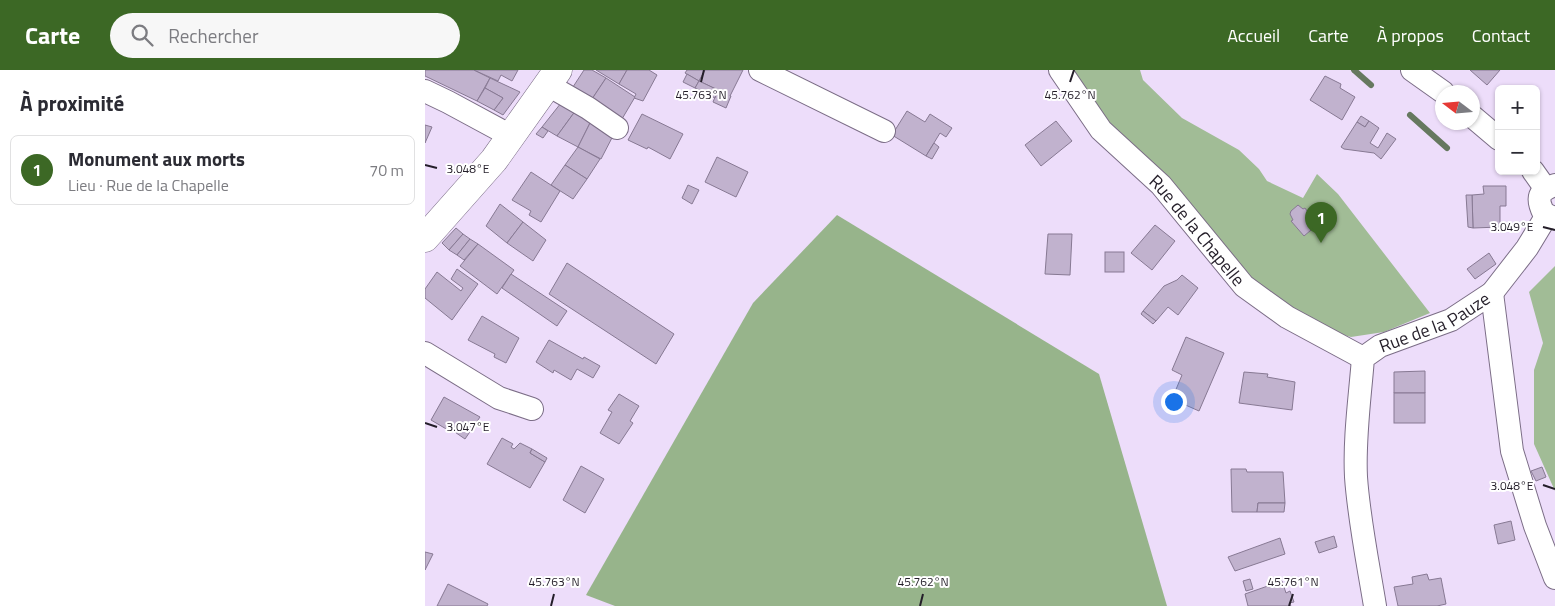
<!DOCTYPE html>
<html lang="fr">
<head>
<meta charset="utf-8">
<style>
	body { margin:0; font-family:"Titillium Web",sans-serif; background:#f7f7f7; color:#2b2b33 }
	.controls { position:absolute; right:15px; top:15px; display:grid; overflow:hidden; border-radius:8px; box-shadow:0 1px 4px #0004 }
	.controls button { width:45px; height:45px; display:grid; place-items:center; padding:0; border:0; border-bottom:1px solid #e1e1e2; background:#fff; color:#2b2b33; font:25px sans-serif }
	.compass { position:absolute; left:1010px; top:15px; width:45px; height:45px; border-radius:50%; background:#fff; box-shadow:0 1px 4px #0004; rotate:286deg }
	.you { position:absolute; left:748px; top:331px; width:18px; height:18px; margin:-12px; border:4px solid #fff; border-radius:50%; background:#1a73e8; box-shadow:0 0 0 8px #1a73e833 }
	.badge { display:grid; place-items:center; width:32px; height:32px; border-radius:50%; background:#3c6825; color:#fff; font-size:16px; font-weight:700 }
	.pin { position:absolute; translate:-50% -41px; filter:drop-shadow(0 1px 2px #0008) }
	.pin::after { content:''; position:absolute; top:26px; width:18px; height:15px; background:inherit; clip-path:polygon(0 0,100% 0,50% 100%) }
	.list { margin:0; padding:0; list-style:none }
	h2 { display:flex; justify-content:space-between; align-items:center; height:65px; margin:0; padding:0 20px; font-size:21px }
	h2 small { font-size:16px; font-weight:400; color:#7c7c81 }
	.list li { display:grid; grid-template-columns:32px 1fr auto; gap:15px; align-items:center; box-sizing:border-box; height:70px; margin:0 10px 10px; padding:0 10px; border:1px solid #e1e1e2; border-radius:8px }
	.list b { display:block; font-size:19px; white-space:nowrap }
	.list p { margin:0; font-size:16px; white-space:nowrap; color:#7c7c81 }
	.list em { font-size:16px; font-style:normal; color:#7c7c81 }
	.icon { flex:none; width:28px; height:28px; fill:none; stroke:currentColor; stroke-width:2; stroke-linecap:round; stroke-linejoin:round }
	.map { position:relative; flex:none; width:1130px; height:536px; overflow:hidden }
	header { display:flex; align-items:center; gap:30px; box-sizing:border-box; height:70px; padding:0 25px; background:#3c6825; color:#fff }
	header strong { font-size:24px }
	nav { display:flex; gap:28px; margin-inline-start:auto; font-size:18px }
	.search { width:350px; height:45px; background:#f7f7f7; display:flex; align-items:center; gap:12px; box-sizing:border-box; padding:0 18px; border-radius:28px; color:#7c7c81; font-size:19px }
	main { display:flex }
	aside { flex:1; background:#fff }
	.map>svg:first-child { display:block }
	.green { fill:#a1bc96 }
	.forest { fill:#97b48b }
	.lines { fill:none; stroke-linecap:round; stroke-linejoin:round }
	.stream { stroke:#66785f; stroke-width:6 }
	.building { fill:#c1b2ce; stroke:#877993 }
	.minor-casing { stroke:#7b6d86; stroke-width:24 }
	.secondary-casing { stroke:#7b6d86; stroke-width:29 }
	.minor { stroke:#fff; stroke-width:22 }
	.secondary { stroke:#fff; stroke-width:28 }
	.ticks { fill:none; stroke:#241e29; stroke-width:2 }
	.labels { text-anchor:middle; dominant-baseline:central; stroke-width:4; stroke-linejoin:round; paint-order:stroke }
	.street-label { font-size:18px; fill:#241e29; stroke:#fff }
	.ticks-label { font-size:12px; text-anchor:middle; fill:#241e29; stroke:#fff; stroke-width:4; stroke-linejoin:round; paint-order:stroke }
</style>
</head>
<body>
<header>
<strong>Carte</strong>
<div class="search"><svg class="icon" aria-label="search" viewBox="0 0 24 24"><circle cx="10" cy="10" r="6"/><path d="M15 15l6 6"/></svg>Rechercher</div>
<nav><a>Accueil</a><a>Carte</a><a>À propos</a><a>Contact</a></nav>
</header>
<main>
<aside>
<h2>À proximité<small></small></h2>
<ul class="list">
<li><span class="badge">1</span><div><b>Monument aux morts</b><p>Lieu · Rue de la Chapelle</p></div><em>70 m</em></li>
</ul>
</aside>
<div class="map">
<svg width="1130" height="536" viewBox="0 0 1130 536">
	<rect width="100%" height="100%" fill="#edddfa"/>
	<g class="green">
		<path d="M646,0h69l3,10 39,38 57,32 20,19 8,12 36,17 14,-24 21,20 92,119 -46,19 -33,5 -44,-12 -59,-43 -133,-146z"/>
		<path d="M1130,196v225l-21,-47v-74l9,-27 -14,-51z"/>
	</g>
	<path class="forest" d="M412,145l262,159 68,232h-552l-29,-11 167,-292z"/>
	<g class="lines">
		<g class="stream">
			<path d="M929,0l17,15"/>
			<path d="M985,45l37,33"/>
		</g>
	</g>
	<g class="building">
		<path d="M0,0h49l16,8 -13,23 -52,-25z"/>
		<path d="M49,0h44l-6,11 -11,-6 -3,6z"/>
		<path d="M159,0h8l14,8 -16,24 -19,-12z"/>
		<path d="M171,0h31l-8,14z"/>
		<path d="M202,0h22l8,5 -14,26 -9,-3 2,-4 -17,-10z"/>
		<path d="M262,0h18l-6,11 -14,-8z"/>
		<path d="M280,0h38l-13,26h1l-5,12 -13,-6 5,-12 -19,-9z"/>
		<path d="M1045,0h30l-13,15z"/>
		<path d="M262,4l12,7 -4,7 -12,-6z"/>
		<path d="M900,6l16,8 -1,4 15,9 -13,23 -32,-20z"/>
		<path d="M65,8l30,14 -17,23 -9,-5 9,-12 -18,-10z"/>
		<path d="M181,8l29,19 -16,27 -29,-22z"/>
		<path d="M274,11l19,9 -3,8 -20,-10z"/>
		<path d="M60,18l18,10 -9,12 -17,-9z"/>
		<path d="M136,33l15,7 -19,26 -15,-9z"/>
		<path d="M151,40l16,9 -14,28 -21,-11z"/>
		<path d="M482,41l18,11 5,-8 22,14 -6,9 -6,-4 -14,23 -34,-21z"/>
		<path d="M217,44l41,20 -13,25 -22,-12 -1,2 -19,-9z"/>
		<path d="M936,46l8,5 -4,6 -8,-5z"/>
		<path d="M167,49l23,13 -14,27 -23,-12z"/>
		<path d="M631,51l16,20 -31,25 -16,-21z"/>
		<path d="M944,51l10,7 -9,15 8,5 9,-15 9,6 -15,20 -7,-6 -30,-4 -3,-2 16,-25 8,5z"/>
		<path d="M0,55l7,2 -7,16z"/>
		<path d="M117,57l6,4 -5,7 -7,-4z"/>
		<path d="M509,73l5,4 -7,12 -6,-3z"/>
		<path d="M153,77l22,12 -13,20 -22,-14z"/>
		<path d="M292,87l31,15 -12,25 -31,-15z"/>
		<path d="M140,95l22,14 -14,20 -22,-14z"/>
		<path d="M106,102l29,19 -19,31 -12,-7 2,-4 -19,-11z"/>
		<path d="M263,115l11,5 -7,14 -10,-6z"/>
		<path d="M1058,116h23v20h-6v21l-27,1 -1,-33 12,-1z"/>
		<path d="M1041,125h6l1,33 -5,-1z"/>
		<path d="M75,134l23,18 -16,21 -21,-17z"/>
		<path d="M873,135l5,4 2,-1 12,17 -13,11 -13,-15 2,-1 -3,-6 1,-3z"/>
		<path d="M98,152l23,18 -13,21 -26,-18z"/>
		<path d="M730,155l20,16 -23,29 -21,-17z"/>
		<path d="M31,158l7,6 -14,16 -7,-7z"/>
		<path d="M38,164l7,5 -13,16 -8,-5z"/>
		<path d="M623,164h24l-2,41 -25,-1z"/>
		<path d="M45,169l8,5 -14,16 -7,-5z"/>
		<path d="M53,174l36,26 -17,24 -37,-28z"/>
		<rect x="680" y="182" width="19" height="20"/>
		<path d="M1064,183l7,11 -21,15 -8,-10z"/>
		<path d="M142,193l107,71 -18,30 -107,-70z"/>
		<path d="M32,199l21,15 -26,36 -27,-22v-9l12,-17 24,19 2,-3 -12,-9z"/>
		<path d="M86,204l56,37 -10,15 -55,-38z"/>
		<path d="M757,205l16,13 -20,27 -10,-8 -12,14 -13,-10 21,-25 13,-6z"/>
		<path d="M718,241l13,10 -3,3 -12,-10z"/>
		<path d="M57,246l37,22 -13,25 -12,-6 1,-3 -27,-14z"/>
		<path d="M761,267l38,16 -25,58 -27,-12 10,-24 -10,-5z"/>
		<path d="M124,270l34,19 1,-2 16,9 -7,12 -16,-9 -6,11 -17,-10 -1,3 -17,-11z"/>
		<path d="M1000,301v22h-31v-21z"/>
		<path d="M819,302l24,2 -1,3 28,5 -3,28 -53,-7z"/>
		<rect x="969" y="323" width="31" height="30"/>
		<path d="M194,324l20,12 -9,15 3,2 -14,21 -19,-11 12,-21 -4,-2z"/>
		<path d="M19,327l36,20 -15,22 -16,-11 -1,2 -17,-10z"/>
		<path d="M77,368l11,6 -2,3 3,2 6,-6 12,6 -2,4 15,9 -15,26 -43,-24z"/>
		<path d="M107,379l15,9 -2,4 -15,-9z"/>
		<path d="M156,396l23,13 -19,34 -22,-13z"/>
		<path d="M1117,397l4,10 -10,4 -5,-10z"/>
		<path d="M806,399h15l1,3h36l2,31h-27l-1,9h-25z"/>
		<path d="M833,433h27l-1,9h-27z"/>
		<path d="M1086,451l4,19 -17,4 -4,-19z"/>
		<path d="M909,466l3,11 -18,6 -4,-11z"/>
		<path d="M855,468l5,16 -50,17 -7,-14z"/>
		<path d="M0,482l8,2 -8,16z"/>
		<path d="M1002,504l2,6 12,-2 5,26 -9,2h-39l-4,-19 19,-3 -1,-7z"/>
		<path d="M825,509l3,10 -7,2 -3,-10z"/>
		<path d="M857,511l4,12 4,-2 4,11 -5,1 2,3h-43l-3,-12z"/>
		<path d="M23,514l40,20 -1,2h-50z"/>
	</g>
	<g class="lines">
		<defs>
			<g id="minor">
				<path d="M335,0l124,61"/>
				<path id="s1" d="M635,0l41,60 60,55 83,101 43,31 76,41"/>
				<path d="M987,0l31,22"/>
				<path d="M123,15l40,23 29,20"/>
				<path d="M0,21l23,11 63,34"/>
				<path d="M1048,47l26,22"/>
				<path d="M1108,101l12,17"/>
				<path d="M1130,115c-17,6 -19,13 -11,29l11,4"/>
				<path d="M1067,223l35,-45 20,-33"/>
				<path d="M0,283l74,45 33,11"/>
				<path id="s2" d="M950,536c-7,-43 -16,-86 -19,-129 -2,-39 4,-80 7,-119l17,-12 71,-26 41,-27 20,158 23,75 20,52"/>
			</g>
			<path id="secondary" d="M0,168l69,-78 64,-90"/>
		</defs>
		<use href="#minor" class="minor-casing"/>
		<use href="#secondary" class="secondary-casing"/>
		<use href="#minor" class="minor"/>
		<use href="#secondary" class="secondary"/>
	</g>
	<path class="ticks" d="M276,12l3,-12M645,12l4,-12M0,95l12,3M1118,157l12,3M0,353l12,4M1118,415l12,4M126,536l3,-12M495,536l3,-12M864,536l4,-12"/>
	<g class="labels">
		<g class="street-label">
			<text stroke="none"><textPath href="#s1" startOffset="212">Rue de la Chapelle</textPath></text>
			<text stroke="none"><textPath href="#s2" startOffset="330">Rue de la Pauze</textPath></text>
		</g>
	</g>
	<g class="ticks-label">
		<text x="276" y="29">45.763°N</text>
		<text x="645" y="29">45.762°N</text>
		<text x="43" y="103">3.048°E</text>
		<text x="1087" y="161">3.049°E</text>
		<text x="43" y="361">3.047°E</text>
		<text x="1087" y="420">3.048°E</text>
		<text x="129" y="516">45.763°N</text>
		<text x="498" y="516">45.762°N</text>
		<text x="868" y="516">45.761°N</text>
	</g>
</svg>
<div class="controls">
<button>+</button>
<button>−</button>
</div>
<svg class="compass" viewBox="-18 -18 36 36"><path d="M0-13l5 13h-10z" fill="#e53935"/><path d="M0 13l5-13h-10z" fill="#7c7c81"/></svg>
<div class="you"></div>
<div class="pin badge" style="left:896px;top:173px">1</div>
</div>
</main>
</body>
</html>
